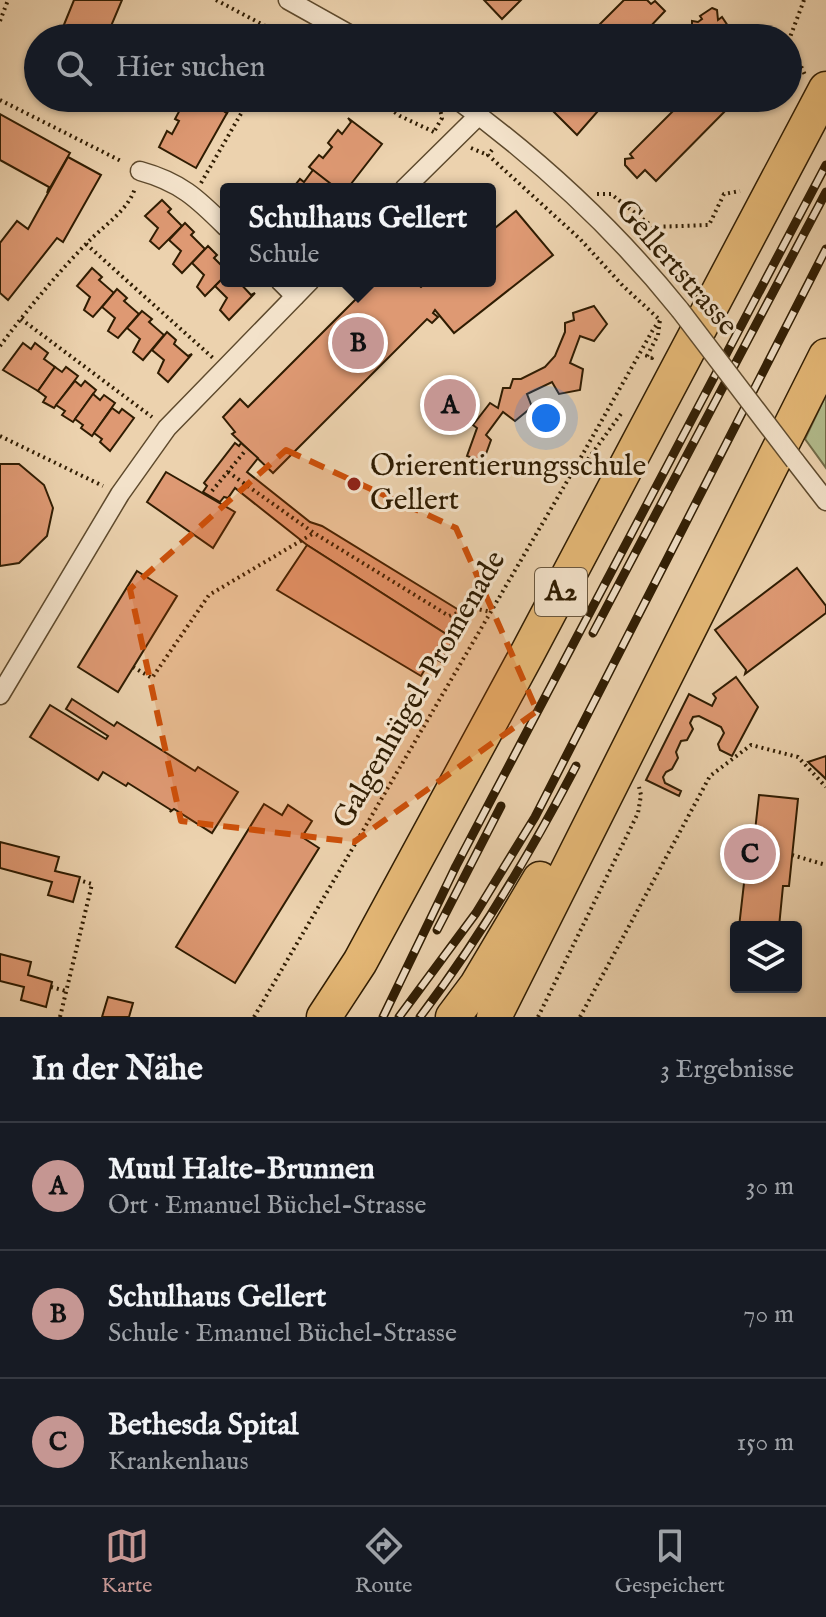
<!DOCTYPE html>
<html lang="de">
<head>
<meta charset="utf-8">
<style>
	body { margin:0; font-family:"IM FELL English",serif; background:#20242c; color:#f1f3f6 }
	.controls { position:absolute; right:24px; bottom:24px; display:grid; overflow:hidden; border-radius:8px; box-shadow:0 2px 6px #0004 }
	.controls button { width:72px; height:72px; display:grid; place-items:center; padding:0; border:0; border-bottom:2px solid #363941; background:#171b24; color:#f1f3f6; font:40px sans-serif }
	.you { position:absolute; left:546px; top:418px; width:28px; height:28px; margin:-20px; border:6px solid #fff; border-radius:50%; background:#1a73e8; box-shadow:0 0 0 12px #1a73e833 }
	.badge { display:grid; place-items:center; width:52px; height:52px; border-radius:50%; background:#c59692; color:#111; font-size:26px; font-weight:700 }
	.pin { position:absolute; translate:-50% -50%; border:4px solid #fff; box-shadow:0 2px 8px #0006 }
	.popup { position:absolute; left:220px; top:183px; width:276px; height:104px; box-sizing:border-box; display:grid; place-content:center; border-radius:8px; background:#171b24; filter:drop-shadow(0 2px 6px #0005); font-size:26px; white-space:nowrap; color:#9ea1a6 }
	.popup b { font-size:30px; color:#f1f3f6 }
	.popup::after { content:''; position:absolute; left:50%; top:100%; margin-left:-16px; border:16px solid transparent; border-top-color:#171b24 }
	.list { margin:0; padding:0; list-style:none }
	h2 { display:flex; justify-content:space-between; align-items:center; height:104px; margin:0; padding:0 32px; font-size:34px }
	h2 small { font-size:26px; font-weight:400; color:#9ea1a6 }
	.list li { display:grid; grid-template-columns:52px 1fr auto; gap:24px; align-items:center; box-sizing:border-box; height:128px; padding:0 32px; border-top:2px solid #363941 }
	.list b { display:block; font-size:30px; white-space:nowrap }
	.list p { margin:0; font-size:26px; white-space:nowrap; color:#9ea1a6 }
	.list em { font-size:26px; font-style:normal; color:#9ea1a6 }
	.icon { flex:none; width:44px; height:44px; fill:none; stroke:currentColor; stroke-width:2; stroke-linecap:round; stroke-linejoin:round }
	.map { position:relative; flex:none; width:826px; height:1017px; overflow:hidden }
	.search { position:absolute; background:#171b24; box-shadow:0 2px 6px #0004; left:24px; right:24px; top:24px; height:88px; display:flex; align-items:center; gap:20px; box-sizing:border-box; padding:0 28px; border-radius:44px; color:#9ea1a6; font-size:30px }
	.sheet { height:488px; background:#171b24 }
	nav { display:flex; justify-content:space-around; align-items:center; box-sizing:border-box; height:112px; border-top:2px solid #363941; background:#171b24; font-size:22px; color:#9ea1a6 }
	nav a { display:grid; justify-items:center; gap:4px }
	nav .on { color:#c59692 }
	.map>svg:first-child { display:block }
	.green { fill:#b3bd8e; stroke:#716c48; stroke-width:2 }
	.building { fill:#de9973; stroke:#2f1c02; stroke-width:2 }
	.lines { fill:none; stroke-linecap:round; stroke-linejoin:round }
	.minor-casing { stroke:#5e4a2d; stroke-width:21 }
	.motorway-casing { stroke:#2f1c02; stroke-width:37 }
	.path { stroke:#2f1c02; stroke-width:4; stroke-dasharray:2 4; stroke-linecap:butt }
	.minor { stroke:#f3e2ca; stroke-width:18 }
	.motorway { stroke:#e6b977; stroke-width:34 }
	.rail-casing { stroke:#2f1c02; stroke-width:9 }
	.rail { stroke:#f3e2ca; stroke-width:6; stroke-dasharray:18; stroke-linecap:butt }
	.minor-bridge-casing { stroke:#5e4a2d; stroke-width:21; stroke-linecap:butt }
	.minor-bridge { stroke:#f3e2ca; stroke-width:18 }
	.marked { fill:#cc500a; fill-opacity:0.2; stroke:#cc500a; stroke-width:6; stroke-dasharray:16 10; stroke-linejoin:round }
	.poi-dot { fill:#8f2418; stroke:#f3e2ca; stroke-width:3 }
	.labels { text-anchor:middle; dominant-baseline:central; stroke-width:6; stroke-linejoin:round; paint-order:stroke }
	.shield { fill:#f3e2ca; stroke:#6a573e; stroke-width:2 }
	.shield-label { font-size:28px; font-weight:bold; fill:#2f1c02 }
	.street-label { font-size:30px; fill:#2f1c02; stroke:#f3e2ca }
	.poi-label { font-size:30px; fill:#2f1c02; stroke:#f3e2ca; text-anchor:start }
</style>
</head>
<body>
<div class="map">
<svg width="826" height="1017" viewBox="0 0 826 1017">
	<rect width="100%" height="100%" fill="#ecd2ae"/>
	<filter id="stains"><feTurbulence type="fractalNoise" baseFrequency=".0025" numOctaves="4"/><feColorMatrix values="0 0 0 0 .2 0 0 0 0 .09 0 0 0 0 .02 0 0 0 .5 -.17"/></filter>
	<radialGradient id="worn" r=".72"><stop offset=".6" stop-color="#630" stop-opacity="0"/><stop offset="1" stop-color="#630" stop-opacity=".3"/></radialGradient>
	<path class="green" d="M826,395v73l-21,-29z"/>
	<g class="building">
		<path d="M74,0h48l-16,38h-29l-16,-6z"/>
		<path d="M484,0h37l-19,19z"/>
		<path d="M624,0h23l4,4 4,-3 10,10 -18,19 -2,5 -6,3h-53z"/>
		<path d="M712,8l5,2 1,10 4,-3 14,21h-45l-5,-8 6,-4v-5l6,1 4,-3 -2,-3z"/>
		<path d="M53,98h30l-5,10z"/>
		<path d="M192,98h11l24,15 -31,55 -37,-21 8,-16 5,3 7,-13 -4,-2 8,-15 4,3z"/>
		<path d="M203,98h33l-9,15z"/>
		<path d="M545,98h42l11,13 -21,24 -31,-31 2,-3z"/>
		<path d="M686,98h52l-82,83 -11,-11 -8,8 -12,-13v-6l8,-1 -3,-4z"/>
		<path d="M0,114l70,39 -23,40 2,-6 -49,-27z"/>
		<path d="M348,118l34,26 -35,45h-12l-26,-22 10,-12 4,3 9,-11 -4,-4 10,-13 4,4 9,-12z"/>
		<path d="M68,157l33,18 -38,67 -6,-4 -49,62 -8,-7v-50l17,-22 11,8z"/>
		<path d="M313,170l18,14 4,5h-43l8,-10 4,3z"/>
		<path d="M162,200l9,9 -3,3 14,14 -23,23 -9,-8 8,-13 -13,-12z"/>
		<path d="M516,211l37,44 -99,78 -19,-23 -2,3 5,4 -6,6 -5,-4 -154,154 -41,-39 3,-2 -12,-15 17,-18 8,8 126,-126h40l7,6 7,-6h62v-49z"/>
		<path d="M185,223l9,9 -3,3 14,14 -23,24 -9,-9 8,-13 -12,-11z"/>
		<path d="M208,246l9,9 -3,3 12,12v5l-21,21 -8,-9 7,-12 -12,-12z"/>
		<path d="M92,268l10,9 -3,3 15,13 -21,24 -9,-7 6,-13 -13,-11z"/>
		<path d="M226,275v6h12l13,14 4,-2 -26,27 -9,-10 7,-12 -12,-12z"/>
		<path d="M117,289l10,9 -3,3 15,13 -21,24 -10,-7 7,-13 -13,-11z"/>
		<path d="M594,306l13,18 -13,17 -14,-5 -10,27 13,6 -3,21 -21,4 -7,-12 -25,12 5,13 -17,14 -12,-9 -17,23 5,5 -8,22 -16,-6 10,-28 -4,-3 17,-22 8,5 5,-20h7l3,-9h8l24,-12 10,-11 10,-24v-9l9,-3 -1,-7z"/>
		<path d="M142,311l10,8 -3,3 15,13 -21,25 -10,-8 7,-13 -13,-11z"/>
		<path d="M167,332l9,8 -2,4 14,12 4,-2 -24,28 -10,-9 6,-13 -12,-10z"/>
		<path d="M23,343l8,6 4,-6 13,10 -4,6 11,8 -17,24 -35,-21z"/>
		<path d="M55,367l7,5 4,-5 12,9 -24,32 -11,-6 3,-5 -8,-6z"/>
		<path d="M75,381l6,5 4,-5 11,9 -23,32 -11,-7 3,-4 -9,-6z"/>
		<path d="M93,394l7,6 4,-5 11,8 -23,33 -11,-8 2,-3 -8,-6z"/>
		<path d="M112,408l7,5 3,-4 12,9 -24,33 -10,-9 2,-3 -8,-6z"/>
		<path d="M235,443l4,3 2,-3 17,15 -11,14 63,50 12,4 145,89 -26,47 -9,-5 14,-23 -139,-89 -72,-57 -7,10 -4,-1 -4,5 -17,-10 4,-6 -3,-3z"/>
		<path d="M0,464h19l25,21 9,23 -6,28 -28,27 -19,3z"/>
		<path d="M166,472l69,40 -22,36 -66,-46z"/>
		<path d="M307,545l139,89 -25,42 -144,-86z"/>
		<path d="M797,568l29,38v7l-81,61 1,-4 -31,-40z"/>
		<path d="M137,571l40,25 -59,96 -40,-25z"/>
		<path d="M736,677l22,30 -26,49 -12,-6 -2,-6 6,-11 -3,-6 -22,-11 -6,1 -3,6 3,6 -6,11 -6,1 -5,11 2,6 -6,11 -6,3 -3,5 2,6 16,8 -2,5 -33,-16 43,-86 23,12 4,-8 -3,-4z"/>
		<path d="M72,699l42,27 3,-4 78,49 3,-4 40,25 -26,41 -38,-24 -4,3 1,-2 -43,-27 -2,3 -23,-14 -5,8 -68,-43 20,-32 56,34 2,-3 -42,-27z"/>
		<path d="M826,756v23l-18,-17z"/>
		<path d="M759,795l39,4 -9,87h-6l-4,41h-40l8,-70 5,1z"/>
		<path d="M264,804l18,11 6,-10 24,16 -10,16 17,11 -84,135 -59,-36z"/>
		<path d="M0,842l59,15 -4,14 25,6 -7,25 -25,-7 4,-13 -52,-14z"/>
		<path d="M0,954l31,8 -3,13 24,7 -6,25 -25,-7 3,-13 -24,-6z"/>
		<path d="M108,997l25,6 -4,14h-27z"/>
	</g>
	<g class="lines">
		<defs>
			<g id="minor">
				<path d="M288,0l68,38"/>
				<path d="M455,98c84,61 160,131 225,212"/>
				<path d="M140,171c40,11 57,27 86,56"/>
				<path d="M404,189l75,-74"/>
				<path d="M280,281l15,15"/>
				<path d="M795,461l31,40"/>
				<path d="M0,695l120,-201 47,-66 143,-147"/>
			</g>
			<g id="motorway">
				<path d="M324,1017l36,-55 167,-308 299,-565"/>
				<path d="M453,1017l24,-32 63,-106"/>
				<path d="M494,1017l332,-661"/>
			</g>
		</defs>
		<use href="#minor" class="minor-casing"/>
		<use href="#motorway" class="motorway-casing"/>
		<g class="path">
			<path d="M216,0l72,38"/>
			<path d="M804,0l-15,40 16,35"/>
			<path d="M0,21l8,-21"/>
			<path d="M297,38l5,-8"/>
			<path d="M375,98l25,18 34,16"/>
			<path d="M0,100l123,62"/>
			<path d="M435,130l7,-12 -2,-9"/>
			<path d="M471,148l17,7"/>
			<path d="M492,150l-4,5 92,84 43,47 37,34 -2,15 -11,21 5,2 1,-3"/>
			<path d="M201,183l49,-85"/>
			<path d="M597,194h14l42,33 56,-2 15,-31 16,-3"/>
			<path d="M86,244l127,114"/>
			<path d="M21,319l131,98"/>
			<path d="M0,346c27,-36 55,-70 86,-102 17,-18 42,-33 49,-56"/>
			<path d="M0,436l103,50"/>
			<path d="M578,465l8,-3 37,-51"/>
			<path d="M228,472l86,61 135,83 14,-5 1,-5 27,6"/>
			<path d="M212,491l33,-40"/>
			<path d="M133,667l19,11 57,-83 105,-62"/>
			<path d="M792,855l34,10"/>
			<path d="M51,987l15,4"/>
			<path d="M60,1017l32,-133 -13,-4"/>
			<path d="M254,1017l322,-551 78,-138 8,-10"/>
			<path d="M538,1017l100,-204 3,-18 -2,-8"/>
			<path d="M580,1017l130,-241 41,-31 47,12 28,30"/>
		</g>
		<use href="#minor" class="minor"/>
		<use href="#motorway" class="motorway"/>
		<defs>
			<g id="rail">
				<path d="M593,633l233,-441"/>
				<path d="M437,930l64,-124"/>
				<path d="M383,1017l73,-151 370,-701"/>
				<path d="M399,1017l77,-104 59,-96 291,-568"/>
				<path d="M420,1017c60,-79 110,-163 156,-251"/>
			</g>
		</defs>
		<use href="#rail" class="rail-casing"/>
		<use href="#rail" class="rail"/>
		<defs>
			<path id="minor-bridge" d="M680,310l115,151"/>
		</defs>
		<use href="#minor-bridge" class="minor-bridge-casing"/>
		<use href="#minor-bridge" class="minor-bridge"/>
	</g>
	<path class="marked" d="M286,450l170,78 81,183 -183,131 -173,-21 -51,-232z"/>
	<circle class="poi-dot" cx="354" cy="484" r="8"/>
	<g class="labels">
		<rect class="shield" x="535" y="568" width="52" height="48" rx="6"/>
		<g class="shield-label">
			<text x="561" y="592">A2</text>
		</g>
		<g class="street-label">
			<text transform="translate(676 268) rotate(49)">Gellertstrasse</text>
			<text transform="translate(420 690) rotate(-60)">Galgenhügel-Promenade</text>
		</g>
		<g class="poi-label">
			<text x="370" y="467">Orierentierungsschule<tspan x="370" dy="34">Gellert</tspan></text>
		</g>
	</g>
	<rect width="100%" height="100%" filter="url(#stains)"/>
	<rect width="100%" height="100%" fill="url(#worn)"/>
</svg>
<div class="controls">
<button><svg class="icon" aria-label="layers" viewBox="0 0 24 24"><path d="M12 4l9 5-9 5-9-5zM3 14l9 5 9-5"/></svg></button>
</div>
<div class="you"></div>
<div class="pin badge" style="left:450px;top:405px">A</div>
<div class="pin badge" style="left:358px;top:343px">B</div>
<div class="popup"><b>Schulhaus Gellert</b>Schule</div>
<div class="pin badge" style="left:750px;top:854px">C</div>
<div class="search"><svg class="icon" aria-label="search" viewBox="0 0 24 24"><circle cx="10" cy="10" r="6"/><path d="M15 15l6 6"/></svg>Hier suchen</div>
</div>
<section class="sheet">
<h2>In der Nähe<small>3 Ergebnisse</small></h2>
<ul class="list">
<li><span class="badge">A</span><div><b>Muul Halte-Brunnen</b><p>Ort · Emanuel Büchel-Strasse</p></div><em>30 m</em></li>
<li><span class="badge">B</span><div><b>Schulhaus Gellert</b><p>Schule · Emanuel Büchel-Strasse</p></div><em>70 m</em></li>
<li><span class="badge">C</span><div><b>Bethesda Spital</b><p>Krankenhaus</p></div><em>150 m</em></li>
</ul>
</section>
<nav>
<a class="on"><svg class="icon" aria-label="map" viewBox="0 0 24 24"><path d="M3 6l6-2 6 2 6-2v14l-6 2-6-2-6 2zM9 4v14M15 6v14"/></svg>Karte</a>
<a><svg class="icon" aria-label="directions" viewBox="0 0 24 24"><path d="M12 3l9 9-9 9-9-9zM9 14v-3h6M13 9l2 2-2 2"/></svg>Route</a>
<a><svg class="icon" aria-label="saved" viewBox="0 0 24 24"><path d="M7 4h10v16l-5-4-5 4z"/></svg>Gespeichert</a>
</nav>
</body>
</html>
